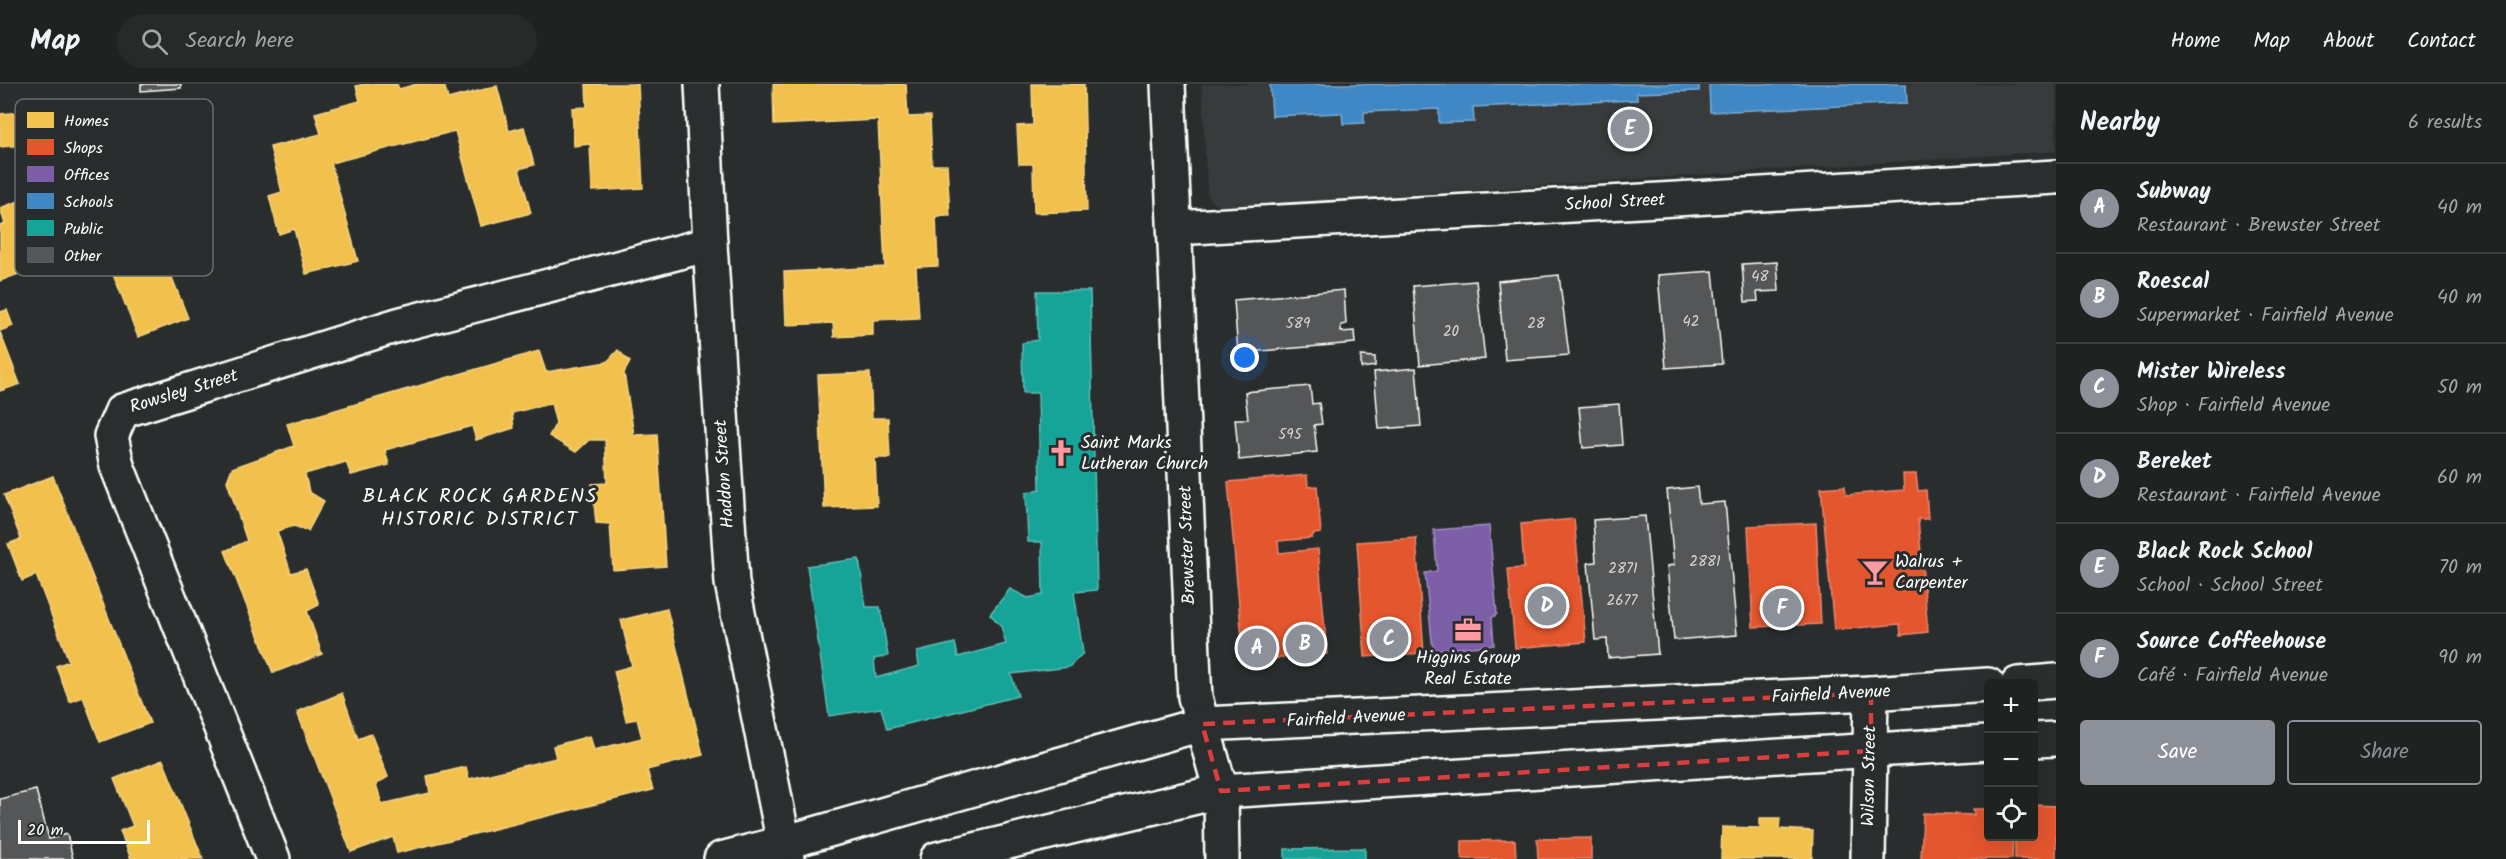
<!DOCTYPE html>
<html lang="en">
<head>
<meta charset="utf-8">
<style>
	body { margin:0; font-family:Kalam,sans-serif; background:#282a2a; color:#f1f3f6 }
	.controls { position:absolute; right:18px; bottom:18px; display:grid; overflow:hidden; border-radius:6px; box-shadow:0 6px 24px #0002 }
	.controls button { width:54px; height:54px; display:grid; place-items:center; padding:0; border:0; border-bottom:2px solid #3d3f40; background:#202222; color:#f1f3f6; font:30px sans-serif }
	.scale { position:absolute; left:18px; bottom:15px; width:132px; box-sizing:border-box; padding-left:6px; border:3px solid #fff; border-top:0; font-size:16px; line-height:21px; white-space:nowrap; color:#fff; -webkit-text-stroke:4px #2a2d2e; paint-order:stroke }
	.you { position:absolute; left:1245px; top:274px; width:21px; height:21px; margin:-15px; border:4px solid #fff; border-radius:50%; background:#1a73e8; box-shadow:0 0 0 9px #1a73e833 }
	.badge { display:grid; place-items:center; width:39px; height:39px; border-radius:50%; background:#8c9099; color:#fff; font-size:20px; font-weight:700 }
	.pin { position:absolute; translate:-50% -50%; border:3px solid #fff; box-shadow:0 2px 6px #0006 }
	.list { margin:0; padding:0; list-style:none }
	h2 { display:flex; justify-content:space-between; align-items:center; height:78px; margin:0; padding:0 24px; font-size:26px }
	h2 small { font-size:20px; font-weight:400; color:#a2a4a5 }
	.list li { display:grid; grid-template-columns:39px 1fr auto; gap:18px; align-items:center; box-sizing:border-box; height:90px; padding:0 24px; border-top:2px solid #3d3f40 }
	.list b { display:block; font-size:22px; white-space:nowrap }
	.list p { margin:0; font-size:20px; white-space:nowrap; color:#a2a4a5 }
	.list em { font-size:20px; font-style:normal; color:#a2a4a5 }
	.actions { display:flex; gap:12px; padding:18px 24px }
	.actions a { flex:1; padding:14px 0; border:2px solid #8c9099; border-radius:6px; text-align:center; font-size:21px; color:#8c9099 }
	.actions .main { background:#8c9099; color:#fff }
	.icon { flex:none; width:33px; height:33px; fill:none; stroke:currentColor; stroke-width:2; stroke-linecap:round; stroke-linejoin:round }
	.map { position:relative; flex:none; width:2056px; height:775px; overflow:hidden }
	header { display:flex; align-items:center; gap:36px; box-sizing:border-box; height:84px; padding:0 30px; background:#202222; border-bottom:2px solid #3d3f40 }
	header strong { font-size:28px }
	nav { display:flex; gap:33px; margin-inline-start:auto; font-size:21px }
	.search { width:420px; height:54px; background:#282a2a; display:flex; align-items:center; gap:15px; box-sizing:border-box; padding:0 21px; border-radius:33px; color:#a2a4a5; font-size:22px }
	main { display:flex }
	aside { flex:1; background:#202222 }
	.map>svg:first-child { display:block }
	.built { fill:#373a3b }
	.homes { fill:#f2c14e; stroke:#f6d483; stroke-width:1.5 }
	.shops { fill:#e4572e; stroke:#ec896d; stroke-width:1.5 }
	.offices { fill:#7b5ea7; stroke:#a38ec1; stroke-width:1.5 }
	.schools { fill:#3f88c5; stroke:#79acd6; stroke-width:1.5 }
	.public { fill:#17a398; stroke:#5dbfb7; stroke-width:1.5 }
	.building { fill:#555758; stroke:#fff; stroke-width:1.5 }
	.lines { fill:none; stroke-linecap:round; stroke-linejoin:round }
	.minor-casing { stroke:#fff; stroke-width:38 }
	.tertiary-casing { stroke:#fff; stroke-width:38 }
	.secondary-casing { stroke:#fff; stroke-width:38 }
	.minor { stroke:#2a2d2e; stroke-width:33 }
	.tertiary { stroke:#2a2d2e; stroke-width:33 }
	.secondary { stroke:#2a2d2e; stroke-width:33 }
	.marked { fill:none; stroke:#da3e3e; stroke-width:4.5; stroke-dasharray:12 8; stroke-linejoin:round }
	.labels { text-anchor:middle; dominant-baseline:central; stroke-width:6; stroke-linejoin:round; paint-order:stroke }
	.number-label { font-size:15px; fill:#d4d5d5 }
	.street-label { font-size:18px; fill:#fff; stroke:#2a2d2e }
	.poi-label { font-size:18px; fill:#fff; stroke:#2a2d2e; text-anchor:start }
	.neighbourhood-label { font-size:20px; letter-spacing:1.5px; fill:#fff; stroke:#2a2d2e }
	.key { fill:#2a2d2e; stroke:#6a6c6d; stroke-width:1.5 }
	.key-label { font-size:16px; fill:#fff }
</style>
</head>
<body>
<header>
<strong>Map</strong>
<div class="search"><svg class="icon" aria-label="search" viewBox="0 0 24 24"><circle cx="10" cy="10" r="6"/><path d="M15 15l6 6"/></svg>Search here</div>
<nav><a>Home</a><a>Map</a><a>About</a><a>Contact</a></nav>
</header>
<main>
<div class="map">
<svg width="2056" height="775" viewBox="0 0 2056 775">
	<rect width="100%" height="100%" fill="#2a2d2e"/>
	<filter id="ink" filterUnits="userSpaceOnUse"><feTurbulence type="fractalNoise" baseFrequency=".0167" numOctaves="2"/><feDisplacementMap in="SourceGraphic" scale="12" xChannelSelector="R" yChannelSelector="G"/><feConvolveMatrix kernelMatrix="1 2 1 2 8 2 1 2 1" color-interpolation-filters="sRGB"/></filter>
	<g filter="url(#ink)">
		<path class="built" d="M1202,0h854v67l-833,56 -11,-5 -5,-9z"/>
		<g class="homes">
			<path d="M364,0h33l2,5 18,-5h27l4,15 49,-13 12,45 15,-4 10,38 -15,4 12,44 -50,13 -26,-95 -124,32 27,98 -52,13 -12,-45 -15,5 -10,-38 13,-4 -12,-45 51,-13 -6,-21 45,-12 -4,-15z"/>
			<path d="M586,0h52l5,104 -51,3 -2,-47 -16,2 -2,-38 15,-1z"/>
			<path d="M773,0h133l2,33 22,-1 2,49h15l3,51h-14l2,50 -22,1 3,51 -46,2v15l-39,2 -1,-14 -47,2 -2,-53 101,-5 -7,-147 -104,5z"/>
			<path d="M1032,0h52l3,127 -53,2 -1,-49h-14l-2,-38 16,-1z"/>
			<path d="M22,28l2,33 -24,2v-33z"/>
			<path d="M84,108l8,19 47,-18 17,45 14,-6 15,38 -14,5 17,43 -50,19 -37,-94 -101,38v-55l5,-2 -5,-16 36,-13 6,13z"/>
			<path d="M7,226l6,16 -13,5v-19z"/>
			<path d="M0,248l20,52 -20,7z"/>
			<path d="M618,266l12,12 -6,11 10,62 23,-1 9,132 -53,4 -3,-46 -14,-1 -4,-39 15,-1 -2,-43h-16l-13,12 -27,-16 7,-13 -5,-20 -39,10 2,15 -38,12 -4,-14 -87,24 4,15 -38,10 -5,-13 -41,12 4,18 15,9 -16,30 -14,-5 -17,5 14,42 15,-4 13,36 -12,6 15,43 -49,19 -48,-122 22,-10 -20,-60 5,-13 62,-22 -7,-22 252,-73 7,21 61,-10z"/>
			<path d="M870,289l2,45h16l2,40h-15l2,48 -53,2 -6,-133z"/>
			<path d="M53,392l97,247 -50,19 -17,-45 -13,5 -14,-36 13,-5 -33,-86 -14,6 -14,-37 13,-5 -17,-44z"/>
			<path d="M667,525l36,146 -56,15 6,20 -256,63 -4,-16 -42,15 -54,-140 45,-19 16,46 13,-5 17,43 -12,7 6,20 48,-11 -3,-17 39,-9 3,12 87,-21 -3,-12 37,-10 4,14 48,-12 -5,-19 -11,2 -12,-50 18,-5 -11,-46z"/>
			<path d="M163,676l40,99h-72l-11,-28 13,-5 -19,-47z"/>
			<path d="M1760,734h20l-1,11 34,2 -1,28h-91l1,-32 38,1z"/>
		</g>
		<g class="shops">
			<path d="M1903,390h13l2,17 8,-1 2,29h-10l10,113 -27,3 -1,-11 -66,6 -13,-142 24,-2 1,9 58,-5z"/>
			<path d="M1307,391l1,12 9,-1 4,47 -8,1 -1,4 -34,3 1,12 39,-4 9,105 -83,7 -16,-179z"/>
			<path d="M1574,435l12,123 -71,6 -7,-79 16,-1 -3,-44z"/>
			<path d="M1816,439l5,101 -68,3 -5,-101z"/>
			<path d="M1416,454l8,115 -59,4 -8,-115z"/>
			<path d="M2034,721l22,1v53h-41v-23h19z"/>
			<path d="M1973,725h15v27h25l-1,23h-91l2,-46 51,2z"/>
			<path d="M1591,754v21h-53l-1,-20z"/>
			<path d="M1515,756l1,19h-54v-18z"/>
		</g>
		<path class="offices" d="M1489,442l8,88 -5,4 2,27 -61,5 -8,-77 12,-2 -3,-41z"/>
		<g class="schools">
			<path d="M1270,0h429v7l-62,2v7l-164,7 1,15 -35,1v-14l-75,3v11l-21,1 -1,-11 -70,3z"/>
			<path d="M1709,0h197l1,19 -197,9z"/>
		</g>
		<g class="public">
			<path d="M1037,207h53l7,299 -23,2 9,61 -14,14 -58,7 7,22 -131,33 -6,-21 -52,8 -22,-150 52,-7 7,48h14l8,49 -14,3 2,19 43,-12 -2,-14 38,-9 3,14 48,-13 -5,-18 -11,-12 20,-25 18,9 15,-3 -1,-53h-14l-2,-49 14,-4 -2,-96h-15l-1,-50 16,-3z"/>
			<path d="M1365,764v11h-80v-10z"/>
		</g>
		<g class="building">
			<path d="M141,0h40v4l-40,3z"/>
			<path d="M1777,178l2,29 -22,1 1,9 -13,1 -3,-38z"/>
			<path d="M1713,187l9,93 -56,4 -8,-93z"/>
			<path d="M1559,191l10,80 -64,5 -7,-79z"/>
			<path d="M1476,197l9,78 -65,6 -7,-79z"/>
			<path d="M1344,206l2,34 -5,1v7l13,-1 1,12 -117,10 -4,-53z"/>
			<path d="M1361,272l14,1v9l-14,2z"/>
			<path d="M1416,284l5,58 -42,3 -5,-57z"/>
			<path d="M1310,302l2,18 7,-1 3,21 -8,1 3,27 -78,8 -4,-41h13l-3,-27z"/>
			<path d="M1619,320l3,41 -39,3 -4,-41z"/>
			<path d="M1697,403l2,17 26,-2 12,133 -63,5 -7,-74 7,-1 -7,-75z"/>
			<path d="M1645,432l13,138 -50,4 -1,-19 -12,1 -7,-77 8,-1 -3,-42z"/>
			<path d="M36,706l13,49 18,-5 6,25h-73v-60z"/>
		</g>
		<g class="lines">
			<defs>
				<g id="minor">
					<path d="M702,0l8,160 22,339 55,276"/>
					<path d="M1175,144l881,-51"/>
					<path d="M273,775l-156,-393 -6,-30 11,-25 276,-86 312,-81"/>
					<path d="M1868,775l3,-166"/>
				</g>
				<path id="tertiary" d="M1168,0l26,595 1,18 7,27"/>
				<g id="secondary">
					<path d="M2018,600l38,-3"/>
					<path d="M1202,640l19,67 1,68"/>
					<path d="M2034,656l22,-1"/>
					<path d="M721,775l62,-16 419,-119 669,-31 117,-8"/>
					<path d="M937,775l284,-68 767,-48"/>
				</g>
			</defs>
			<use href="#minor" class="minor-casing"/>
			<use href="#tertiary" class="tertiary-casing"/>
			<use href="#secondary" class="secondary-casing"/>
			<use href="#minor" class="minor"/>
			<use href="#tertiary" class="tertiary"/>
			<use href="#secondary" class="secondary"/>
		</g>
	</g>
	<path class="marked" d="M1871,609v58l-650,40 -19,-67z"/>
	<defs>
		<symbol id="church-bare" viewBox="-9 -9 18 18"><path d="M-1.2-6h2.4v3.5h3.3v2.4h-3.3V6h-2.4V-.1h-3.3v-2.4h3.3Z" fill="#ff9aa2" stroke="#2a2d2e" stroke-width="2.5" paint-order="stroke"/></symbol>
		<symbol id="bar-bare" viewBox="-9 -9 18 18"><path d="M-6-5H6L.8 .8V4.5H3.5V6h-7V4.5H-.8V.8Z" fill="#ff9aa2" stroke="#2a2d2e" stroke-width="2.5" paint-order="stroke"/></symbol>
		<symbol id="office-bare" viewBox="-9 -9 18 18"><path d="M-6-3h4V-5.5h4V-3h4V5H-6ZM-1-4.5V-3h2v-1.5ZM-6 0V1H6V0Z" fill="#ff9aa2" stroke="#2a2d2e" stroke-width="2.5" paint-order="stroke"/></symbol>
	</defs>
	<g fill-rule="evenodd">
		<use href="#church-bare" x="1042" y="350" width="38" height="38"/>
		<use href="#bar-bare" x="1856" y="469" width="38" height="38"/>
		<use href="#office-bare" x="1449" y="527" width="38" height="38"/>
	</g>
	<g class="labels">
		<g class="number-label">
			<text x="1760" y="193">48</text>
			<text x="1691" y="238">42</text>
			<text x="1298" y="240">589</text>
			<text x="1536" y="240">28</text>
			<text x="1451" y="248">20</text>
			<text x="1290" y="351">595</text>
			<text x="1705" y="478">2881</text>
			<text x="1623" y="485">2871</text>
			<text x="1622" y="517">2677</text>
		</g>
		<g class="street-label">
			<text transform="translate(1615 119) rotate(-3)">School Street</text>
			<text transform="translate(184 308) rotate(-17)">Rowsley Street</text>
			<text transform="translate(725 390) rotate(-94)">Haddon Street</text>
			<text transform="translate(1188 461) rotate(-92)">Brewster Street</text>
			<text transform="translate(1831 611) rotate(-3)">Fairfield Avenue</text>
			<text transform="translate(1346 635) rotate(-3)">Fairfield Avenue</text>
			<text transform="translate(1870 692) rotate(-89)">Wilson Street</text>
		</g>
		<g class="poi-label">
			<text x="1081" y="359">Saint Marks<tspan x="1081" dy="21">Lutheran Church</tspan></text>
			<text x="1895" y="478">Walrus +<tspan x="1895" dy="21">Carpenter</tspan></text>
			<text x="1468" y="574" text-anchor="middle">Higgins Group<tspan x="1468" dy="21">Real Estate</tspan></text>
		</g>
		<g class="neighbourhood-label">
			<text x="480" y="413">BLACK ROCK GARDENS<tspan x="480" dy="23">HISTORIC DISTRICT</tspan></text>
		</g>
	</g>
	<rect x="15" y="15" width="198" height="177" rx="9" class="key"/>
	<rect x="27" y="28" width="27" height="16" fill="#f2c14e"/>
	<rect x="27" y="55" width="27" height="16" fill="#e4572e"/>
	<rect x="27" y="82" width="27" height="16" fill="#7b5ea7"/>
	<rect x="27" y="109" width="27" height="16" fill="#3f88c5"/>
	<rect x="27" y="136" width="27" height="16" fill="#17a398"/>
	<rect x="27" y="163" width="27" height="16" fill="#555758"/>
	<g class="key-label">
		<text x="64" y="42">Homes</text>
		<text x="64" y="69">Shops</text>
		<text x="64" y="96">Offices</text>
		<text x="64" y="123">Schools</text>
		<text x="64" y="150">Public</text>
		<text x="64" y="177">Other</text>
	</g>
</svg>
<div class="controls">
<button>+</button>
<button>−</button>
<button><svg class="icon" aria-label="locate" viewBox="0 0 24 24"><circle cx="12" cy="12" r="6"/><path d="M12 2v4M12 18v4M2 12h4M18 12h4"/></svg></button>
</div>
<div class="scale">20 m</div>
<div class="you"></div>
<div class="pin badge" style="left:1257px;top:564px">A</div>
<div class="pin badge" style="left:1305px;top:560px">B</div>
<div class="pin badge" style="left:1389px;top:555px">C</div>
<div class="pin badge" style="left:1547px;top:522px">D</div>
<div class="pin badge" style="left:1630px;top:45px">E</div>
<div class="pin badge" style="left:1782px;top:524px">F</div>
</div>
<aside>
<h2>Nearby<small>6 results</small></h2>
<ul class="list">
<li><span class="badge">A</span><div><b>Subway</b><p>Restaurant · Brewster Street</p></div><em>40 m</em></li>
<li><span class="badge">B</span><div><b>Roescal</b><p>Supermarket · Fairfield Avenue</p></div><em>40 m</em></li>
<li><span class="badge">C</span><div><b>Mister Wireless</b><p>Shop · Fairfield Avenue</p></div><em>50 m</em></li>
<li><span class="badge">D</span><div><b>Bereket</b><p>Restaurant · Fairfield Avenue</p></div><em>60 m</em></li>
<li><span class="badge">E</span><div><b>Black Rock School</b><p>School · School Street</p></div><em>70 m</em></li>
<li><span class="badge">F</span><div><b>Source Coffeehouse</b><p>Café · Fairfield Avenue</p></div><em>90 m</em></li>
</ul>
<div class="actions"><a class="main">Save</a><a>Share</a></div>
</aside>
</main>
</body>
</html>
